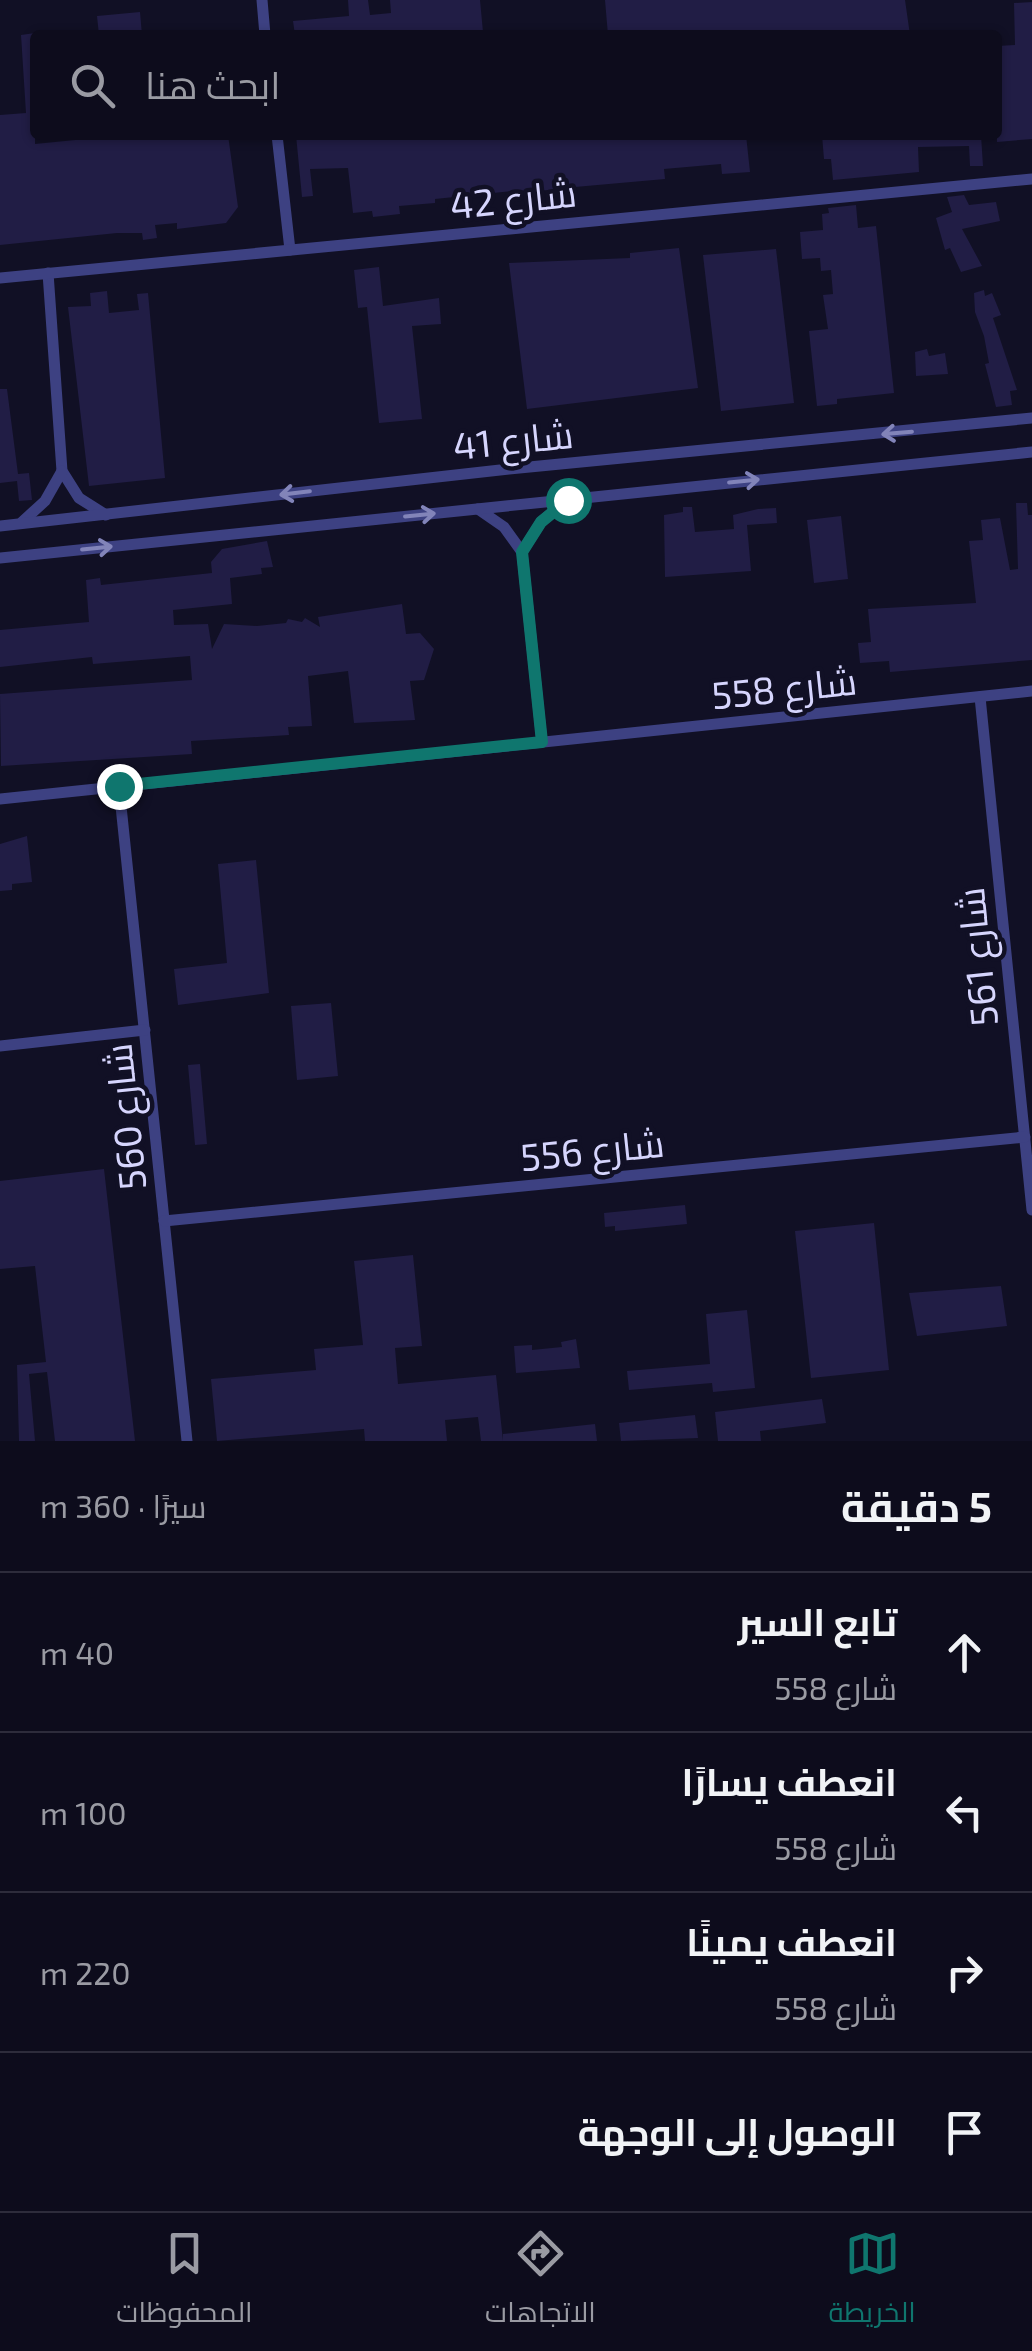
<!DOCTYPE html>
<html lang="ar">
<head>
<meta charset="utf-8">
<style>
	body { margin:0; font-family:"Exo 2",Cairo,sans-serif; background:#1b1a29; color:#f1f3f6; direction:rtl }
	.stop { position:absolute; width:30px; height:30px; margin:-22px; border:8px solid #0f766e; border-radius:50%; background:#fff }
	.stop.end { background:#0f766e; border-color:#fff; box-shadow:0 2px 10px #0008 }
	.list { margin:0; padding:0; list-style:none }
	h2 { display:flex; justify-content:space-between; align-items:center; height:130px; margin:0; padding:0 40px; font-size:42px }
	h2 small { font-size:32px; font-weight:400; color:#9a9ba3 }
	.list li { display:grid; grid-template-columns:65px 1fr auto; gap:30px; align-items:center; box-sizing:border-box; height:160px; padding:0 40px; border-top:2px solid #2d2c3b }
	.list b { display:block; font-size:38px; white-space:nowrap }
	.list p { margin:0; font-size:32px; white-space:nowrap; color:#9a9ba3 }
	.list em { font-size:32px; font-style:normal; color:#9a9ba3 }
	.icon { flex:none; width:55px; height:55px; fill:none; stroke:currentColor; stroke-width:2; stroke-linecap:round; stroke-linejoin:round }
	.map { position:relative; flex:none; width:1032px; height:1441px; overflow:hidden; direction:ltr }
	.search { position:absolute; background:#0d0c1c; box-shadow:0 2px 8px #0004; left:30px; right:30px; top:30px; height:110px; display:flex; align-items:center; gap:25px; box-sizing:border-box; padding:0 35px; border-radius:10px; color:#9a9ba3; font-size:38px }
	.sheet { height:770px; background:#0d0c1c }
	nav { display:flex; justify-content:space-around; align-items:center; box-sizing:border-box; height:140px; border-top:2px solid #2d2c3b; background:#0d0c1c; font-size:28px; color:#9a9ba3 }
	nav a { display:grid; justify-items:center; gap:5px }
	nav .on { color:#0f766e }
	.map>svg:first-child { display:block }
	.building { fill:#211d45 }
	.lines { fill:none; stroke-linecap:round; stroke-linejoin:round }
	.street { stroke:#3d4182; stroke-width:11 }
	.oneway { stroke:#8284b9 }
	.route { stroke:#0f766e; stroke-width:12 }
	.labels { text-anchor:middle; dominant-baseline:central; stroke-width:9; stroke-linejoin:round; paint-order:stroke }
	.street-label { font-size:38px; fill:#d6d5fd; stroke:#111025 }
</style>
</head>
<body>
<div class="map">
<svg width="1032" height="1441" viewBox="0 0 1032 1441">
	<rect width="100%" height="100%" fill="#111025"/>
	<g class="building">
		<path d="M348,0h20l2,15 21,-2 -1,-13h90l3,32 -188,3 -2,-14 56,-5z"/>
		<path d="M605,0h300l5,35h-302z"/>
		<path d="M1032,2v137l-35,3v-96l18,-1 -1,-42z"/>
		<path d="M140,12l2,23h-43l-2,-19z"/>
		<path d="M35,33v111l90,-9h103l10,72 -12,16 -49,6v-6l-22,2 2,13 -14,2 -1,-7h-25l-117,12v-130l26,-2 -5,-78z"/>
		<path d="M296,135h450l4,37 -28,2 -1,-10 -57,5 1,10 -90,8v9l-18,2 -1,-8 -43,1 -78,8v4l-36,3 1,8 -27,3 -1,-6 -19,2 -5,-45 -38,1 3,27 -11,1z"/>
		<path d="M822,135h159l2,31h-13l-1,-20 -51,1 1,25 -86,8 -2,-21h-7z"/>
		<path d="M964,195l5,10 27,-3 4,19 -38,8 20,37 -21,6 -11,-24 -5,2 -9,-32 16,-6 -5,-15z"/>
		<path d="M856,205l2,23 18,-2 18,167 -57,6v5l-20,2 -8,-75 19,-2 -5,-34 10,-1 -2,-24 -10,1 -1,-13 -18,1 -2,-27 23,-2 -1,-16 7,-1 -1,-5z"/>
		<path d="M679,248l19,140 -171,21 -18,-146 121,-5v-5z"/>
		<path d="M776,249l18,154 -73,8 -18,-156z"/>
		<path d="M379,267l4,39 56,-8 2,26 -29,2 10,93 -43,4 -12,-116 -9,1 -4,-38z"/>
		<path d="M984,290l1,6 7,-3 9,22 -8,3 24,72 -7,1 2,14 -16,2 -11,-43 4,-1 -5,-27 -9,-24 -1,-19z"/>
		<path d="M107,291l2,22 30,-3 -2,-16 11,-1 17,185 -76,8 -21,-179 23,-1 -1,-13z"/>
		<path d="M927,349l2,7 16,-3 3,21 -32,2 -1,-24z"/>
		<path d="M0,389h7l11,85 11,-1 3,27 -13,1 -2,-20 -17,2z"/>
		<path d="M1016,503h11l1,12h4v145l-142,12 -1,-11 -29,2 -2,-20 13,-1 -3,-33 108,-6 -7,-62 14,-1 -2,-20 19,-2 10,52 8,-1z"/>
		<path d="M683,507h9l3,25 39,-3 -1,-14 25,-6 18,-1 1,15 -30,2 4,46 -86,6 -1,-62 19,-3z"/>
		<path d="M841,516l7,63 -34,4 -7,-63z"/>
		<path d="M267,541l6,26 -12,1 1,6 -32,4 2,26 -59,6 1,15 34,-1 4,25 12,-25 33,2 29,-3 2,-4 14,3 3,-4 15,9 -2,-10 84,-13 4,30 14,-1 14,16 -10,31 -14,1 5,39 -61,3 -6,-52 -40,5 4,50 -24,1 1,8 -98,6 1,13 -191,12 -1,-72 192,-14 -2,-24 -97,8 -1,-7 -92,10v-37l89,-8 -3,-42 14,-2 1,7 111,-12 -1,-11 11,-13z"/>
		<path d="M27,836l5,46 -20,2v6l-12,1v-47z"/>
		<path d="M256,860l13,133 -91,12 -4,-36 53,-6 -9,-99z"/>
		<path d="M331,1003l7,73 -41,4 -6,-74z"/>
		<path d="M200,1064l7,80 -12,1 -7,-80z"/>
		<path d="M104,1169l31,272h-80l-8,-69 -18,2 6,67h-16l-2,-76 29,-3 -11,-96 -35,3v-88z"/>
		<path d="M685,1205l2,19 -72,7v-5l-10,1 -1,-14z"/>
		<path d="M874,1223l15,147 -78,8 -16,-147z"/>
		<path d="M413,1255l9,91 -27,2 3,36 98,-9 7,66h-22l-3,-24 -33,3 2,21h-82l-1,-12 -147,12 -6,-62 105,-9 -2,-21 49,-4 -9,-84z"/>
		<path d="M1001,1286l6,40 -90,10 -8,-43z"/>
		<path d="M747,1310l8,78 -42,4 -1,-9 -83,7 -2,-19 83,-7 -4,-50z"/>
		<path d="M576,1339l4,29 -64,5 -2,-27 18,-1v5l30,-3 -1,-5z"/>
		<path d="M822,1399l4,24 -66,8 1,10h-43l-3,-29z"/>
		<path d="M695,1415l3,23 -77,3 -2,-18z"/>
		<path d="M595,1424l2,17h-94v-7z"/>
	</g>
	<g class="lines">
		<g class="street">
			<path d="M262,0l3,35"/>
			<path d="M277,135l13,115"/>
			<path d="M48,273l14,198 17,27 27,17"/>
			<path d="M0,278l1032,-99"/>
			<path d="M478,509l26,18 18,25 20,190"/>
			<path d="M22,522l23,-21 17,-30"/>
			<path d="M0,526l509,-57 523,-51"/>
			<path d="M522,552l19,-30 23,-20"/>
			<path d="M0,558l1032,-106"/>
			<path d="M980,697l52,513"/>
			<path d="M119,787l68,654"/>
			<path d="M0,799l1032,-108"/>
			<path d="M0,1046l145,-16"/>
			<path d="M164,1221l861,-84"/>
		</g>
	</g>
	<defs><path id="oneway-shaft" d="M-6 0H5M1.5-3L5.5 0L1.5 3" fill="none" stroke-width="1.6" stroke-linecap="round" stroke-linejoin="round" transform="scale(2.5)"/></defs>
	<g class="oneway">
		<use href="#oneway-shaft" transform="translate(897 433) rotate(175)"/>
		<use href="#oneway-shaft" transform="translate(744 481) rotate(-6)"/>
		<use href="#oneway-shaft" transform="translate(295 493) rotate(173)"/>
		<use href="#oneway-shaft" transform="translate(420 515) rotate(-6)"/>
		<use href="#oneway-shaft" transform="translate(97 548) rotate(-6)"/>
	</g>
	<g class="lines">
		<path class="route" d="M119,786l423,-44 -20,-190 19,-30 27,-22"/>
	</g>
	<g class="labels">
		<g class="street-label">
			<text transform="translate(513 198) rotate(-6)">شارع 42</text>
			<text transform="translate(513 439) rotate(-6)">شارع 41</text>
			<text transform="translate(784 687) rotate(-6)">شارع 558</text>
			<text transform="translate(976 957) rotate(-96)">شارع 561</text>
			<text transform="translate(124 1117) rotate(-96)">شارع 560</text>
			<text transform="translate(592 1149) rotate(-6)">شارع 556</text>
		</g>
	</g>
</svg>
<div class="stop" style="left:568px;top:500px"></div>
<div class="stop end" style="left:119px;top:786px"></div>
<div class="search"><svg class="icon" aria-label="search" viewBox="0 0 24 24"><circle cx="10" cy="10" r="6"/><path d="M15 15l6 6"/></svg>ابحث هنا</div>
</div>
<section class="sheet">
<h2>5 دقيقة<small>سيرًا · 360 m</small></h2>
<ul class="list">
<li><svg class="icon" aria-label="ahead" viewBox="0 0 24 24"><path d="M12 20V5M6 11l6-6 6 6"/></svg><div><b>تابع السير</b><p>شارع 558</p></div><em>40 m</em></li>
<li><svg class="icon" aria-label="left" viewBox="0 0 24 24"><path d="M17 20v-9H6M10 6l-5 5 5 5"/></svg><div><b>انعطف يسارًا</b><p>شارع 558</p></div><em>100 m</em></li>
<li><svg class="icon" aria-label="right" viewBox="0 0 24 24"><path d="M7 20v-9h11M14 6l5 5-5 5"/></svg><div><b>انعطف يمينًا</b><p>شارع 558</p></div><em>220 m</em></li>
<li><svg class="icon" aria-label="arrive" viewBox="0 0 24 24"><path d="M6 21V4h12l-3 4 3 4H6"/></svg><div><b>الوصول إلى الوجهة</b></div></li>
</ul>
</section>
<nav>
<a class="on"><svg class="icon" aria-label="map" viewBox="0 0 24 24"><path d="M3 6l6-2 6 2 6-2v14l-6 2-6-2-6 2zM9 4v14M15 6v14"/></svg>الخريطة</a>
<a><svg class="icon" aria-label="directions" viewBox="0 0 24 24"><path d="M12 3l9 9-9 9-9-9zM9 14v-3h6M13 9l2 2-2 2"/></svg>الاتجاهات</a>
<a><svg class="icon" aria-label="saved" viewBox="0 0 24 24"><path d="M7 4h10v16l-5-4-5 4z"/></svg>المحفوظات</a>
</nav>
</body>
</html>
